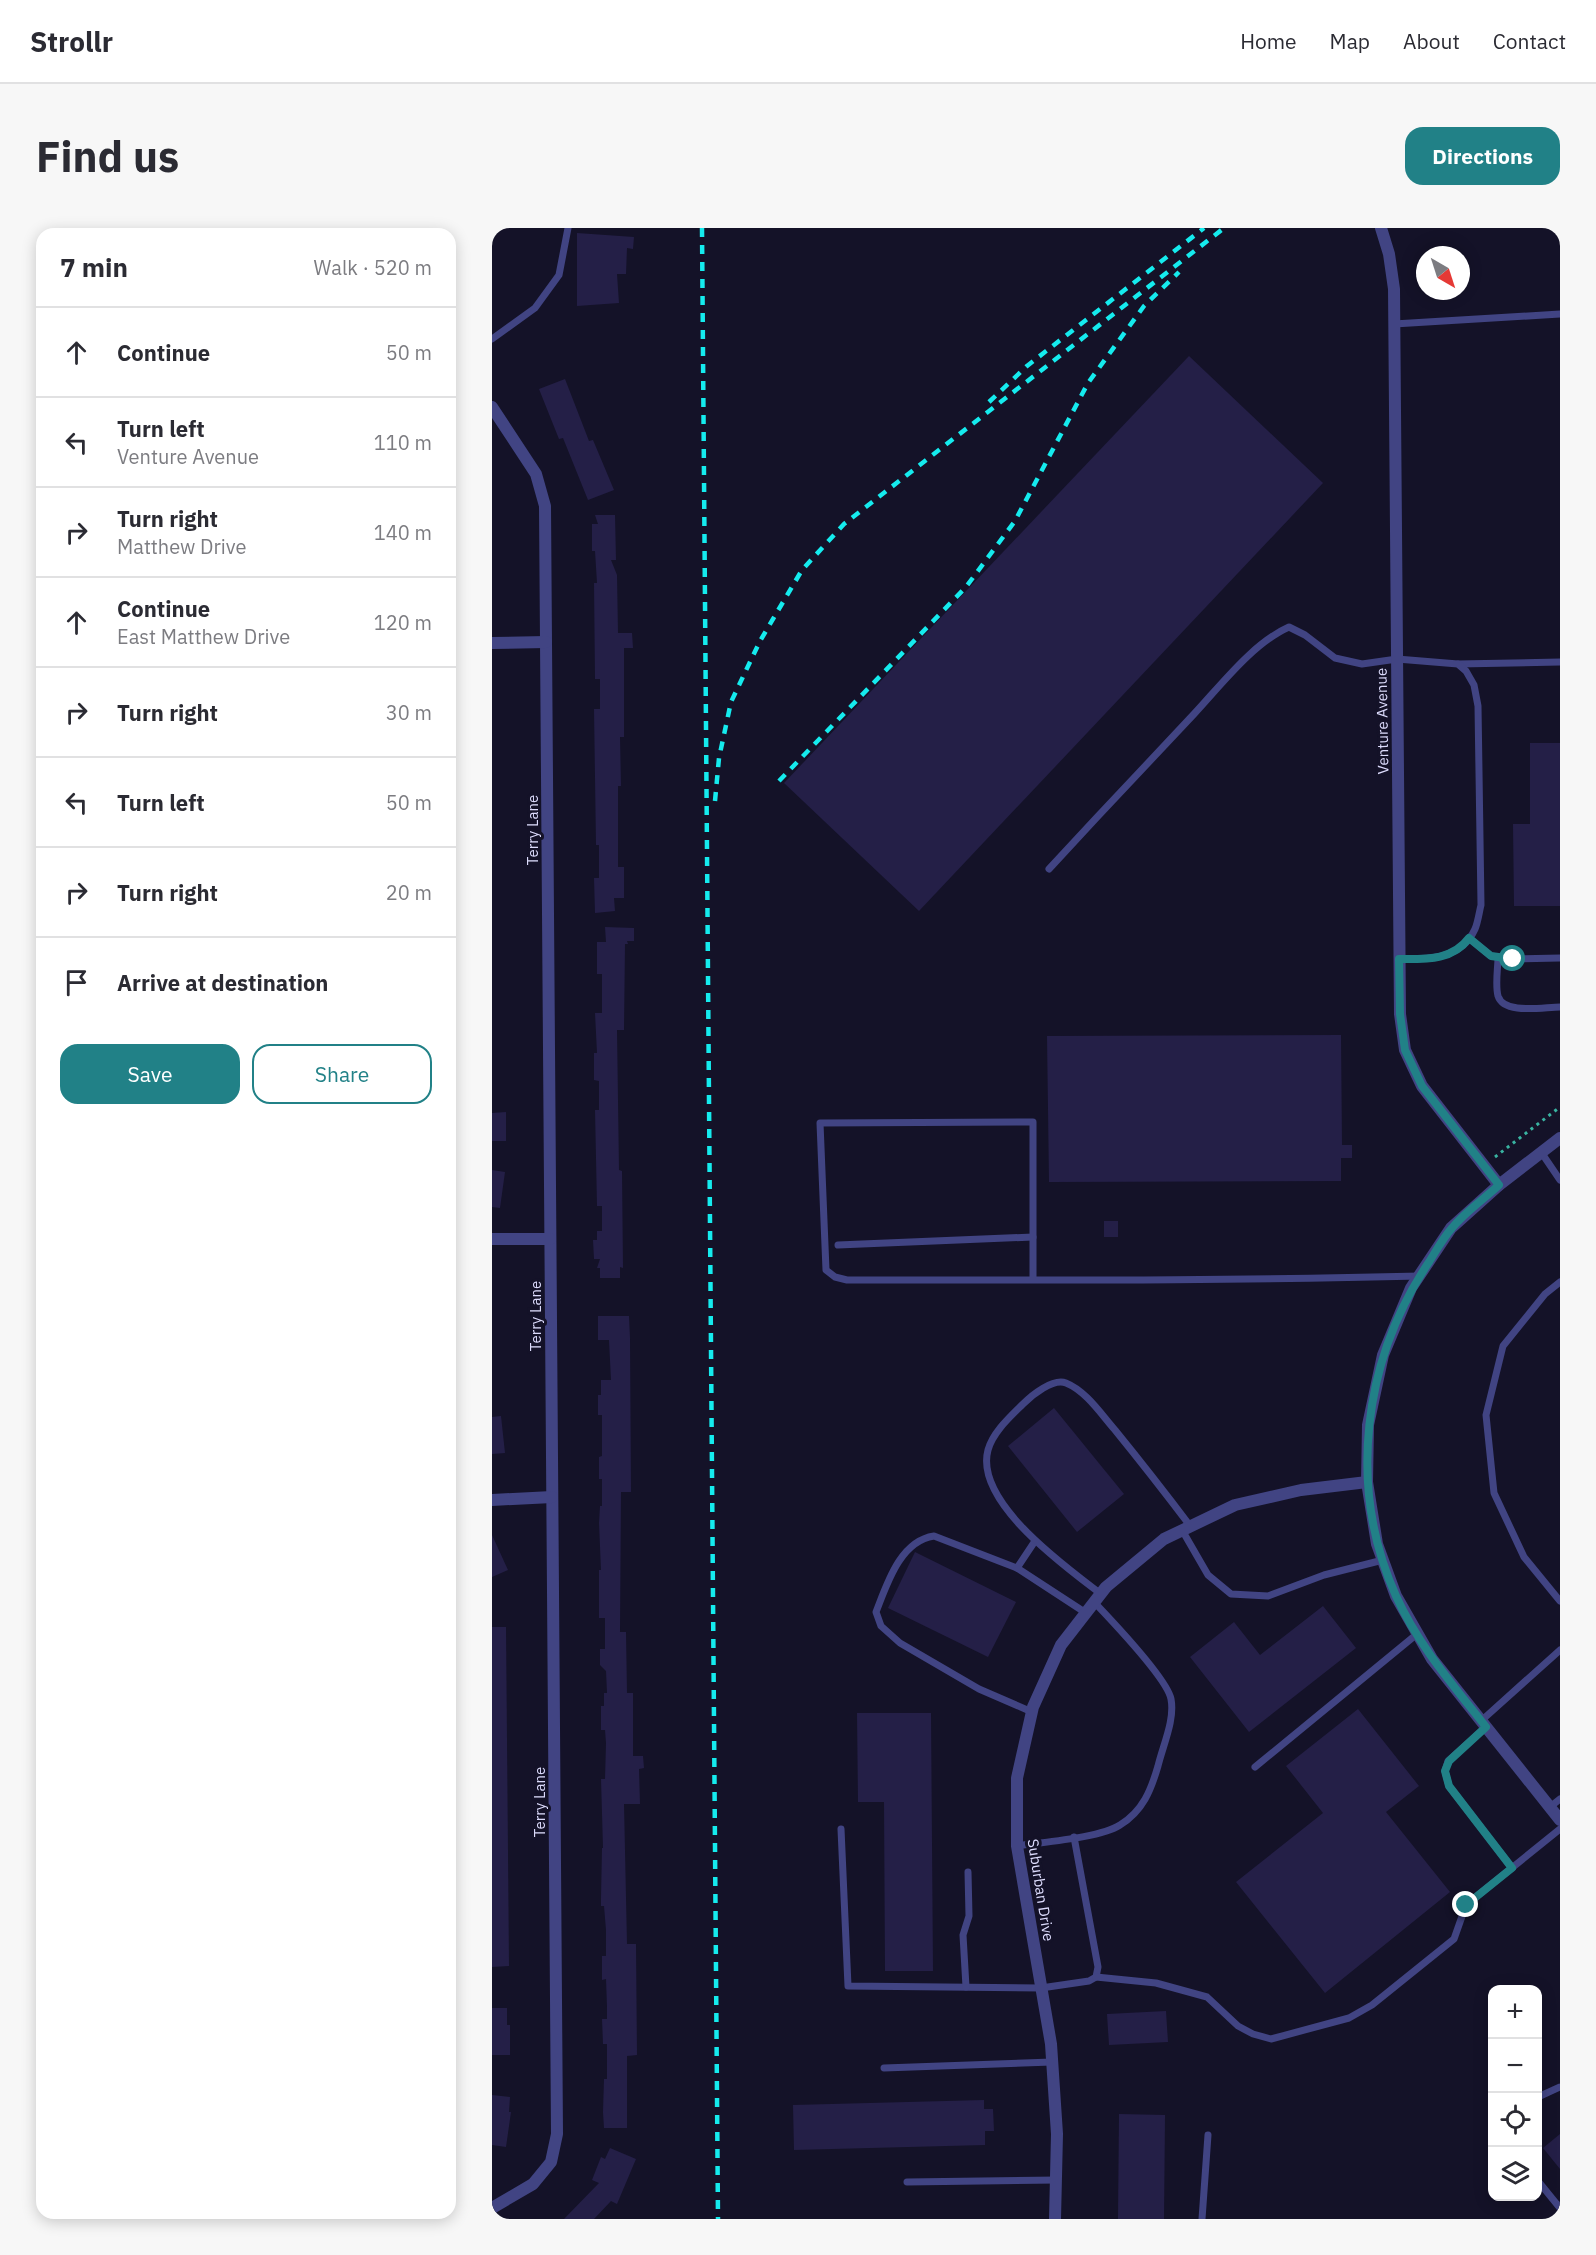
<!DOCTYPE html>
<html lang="en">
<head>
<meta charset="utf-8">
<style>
	body { margin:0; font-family:"IBM Plex Sans",sans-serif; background:#f7f7f7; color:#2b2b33 }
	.controls { position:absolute; right:18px; bottom:18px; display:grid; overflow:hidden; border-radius:12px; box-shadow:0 3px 15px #0003 }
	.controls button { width:54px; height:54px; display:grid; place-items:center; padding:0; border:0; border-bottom:2px solid #e1e1e2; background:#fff; color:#2b2b33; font:30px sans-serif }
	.compass { position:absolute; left:924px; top:18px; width:54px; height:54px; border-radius:50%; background:#fff; box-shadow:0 3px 15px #0003; rotate:141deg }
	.stop { position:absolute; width:18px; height:18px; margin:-14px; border:4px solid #218187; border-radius:50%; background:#fff }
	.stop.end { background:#218187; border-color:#fff; box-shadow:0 2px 6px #0008 }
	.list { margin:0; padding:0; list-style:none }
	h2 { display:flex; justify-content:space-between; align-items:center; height:78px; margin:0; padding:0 24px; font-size:26px }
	h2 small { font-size:20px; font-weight:400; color:#7c7c81 }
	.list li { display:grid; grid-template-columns:39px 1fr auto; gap:18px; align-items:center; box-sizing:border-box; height:90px; padding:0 24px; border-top:2px solid #e1e1e2 }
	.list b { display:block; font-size:22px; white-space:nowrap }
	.list p { margin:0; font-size:20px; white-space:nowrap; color:#7c7c81 }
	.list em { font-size:20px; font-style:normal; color:#7c7c81 }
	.actions { display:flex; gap:12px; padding:18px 24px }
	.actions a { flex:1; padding:14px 0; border:2px solid #218187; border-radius:18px; text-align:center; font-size:21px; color:#218187 }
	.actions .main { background:#218187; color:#fff }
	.icon { flex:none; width:33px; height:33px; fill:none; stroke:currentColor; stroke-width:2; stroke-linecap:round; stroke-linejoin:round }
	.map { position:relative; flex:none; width:1068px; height:1991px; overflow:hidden; border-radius:18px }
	header { display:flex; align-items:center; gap:36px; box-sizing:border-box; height:84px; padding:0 30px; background:#fff; border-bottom:2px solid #e1e1e2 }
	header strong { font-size:28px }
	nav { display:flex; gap:33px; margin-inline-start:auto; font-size:21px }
	.intro { display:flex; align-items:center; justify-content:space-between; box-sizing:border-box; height:144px; padding:0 36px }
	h1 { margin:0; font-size:42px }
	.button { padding:15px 27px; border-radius:18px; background:#218187; color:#fff; font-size:21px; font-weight:700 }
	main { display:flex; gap:36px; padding:0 36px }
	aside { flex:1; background:#fff; border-radius:18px; box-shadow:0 3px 15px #0003 }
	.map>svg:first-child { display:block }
	.building { fill:#241f47 }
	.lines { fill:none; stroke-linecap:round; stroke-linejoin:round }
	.path { stroke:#39b3a1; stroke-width:3; stroke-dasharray:3 4.5; stroke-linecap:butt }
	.service { stroke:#414483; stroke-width:7 }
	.minor { stroke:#414483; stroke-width:12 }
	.rail { stroke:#15ebee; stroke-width:4.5; stroke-dasharray:9 8; stroke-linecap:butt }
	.route { stroke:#218187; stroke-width:8 }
	.labels { text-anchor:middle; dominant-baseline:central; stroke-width:6; stroke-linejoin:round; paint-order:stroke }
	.street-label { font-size:15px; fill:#dcdbfc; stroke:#141228 }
</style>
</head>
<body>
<header>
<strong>Strollr</strong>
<nav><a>Home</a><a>Map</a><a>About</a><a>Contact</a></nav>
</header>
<div class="intro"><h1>Find us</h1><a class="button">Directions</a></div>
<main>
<aside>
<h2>7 min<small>Walk · 520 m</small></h2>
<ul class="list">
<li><svg class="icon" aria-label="ahead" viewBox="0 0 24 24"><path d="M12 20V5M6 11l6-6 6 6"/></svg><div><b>Continue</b></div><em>50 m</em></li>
<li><svg class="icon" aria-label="left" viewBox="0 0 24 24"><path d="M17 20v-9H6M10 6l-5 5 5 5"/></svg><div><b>Turn left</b><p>Venture Avenue</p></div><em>110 m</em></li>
<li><svg class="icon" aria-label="right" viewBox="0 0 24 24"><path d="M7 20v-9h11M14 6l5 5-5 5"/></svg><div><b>Turn right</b><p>Matthew Drive</p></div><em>140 m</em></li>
<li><svg class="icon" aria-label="ahead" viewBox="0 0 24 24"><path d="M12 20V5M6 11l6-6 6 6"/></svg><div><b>Continue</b><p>East Matthew Drive</p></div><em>120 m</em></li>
<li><svg class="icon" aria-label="right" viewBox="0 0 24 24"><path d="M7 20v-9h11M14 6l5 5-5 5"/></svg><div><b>Turn right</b></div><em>30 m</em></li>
<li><svg class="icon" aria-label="left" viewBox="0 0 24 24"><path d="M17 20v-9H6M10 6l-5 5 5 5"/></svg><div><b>Turn left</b></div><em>50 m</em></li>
<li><svg class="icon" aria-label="right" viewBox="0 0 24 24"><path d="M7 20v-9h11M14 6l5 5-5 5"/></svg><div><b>Turn right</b></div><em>20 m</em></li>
<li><svg class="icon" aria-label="arrive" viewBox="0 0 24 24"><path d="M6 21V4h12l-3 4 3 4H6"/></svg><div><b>Arrive at destination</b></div></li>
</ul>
<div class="actions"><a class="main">Save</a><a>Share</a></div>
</aside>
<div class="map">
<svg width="1068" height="1991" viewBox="0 0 1068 1991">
	<rect width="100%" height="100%" fill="#141228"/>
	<g class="building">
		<path d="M85,5l57,4 -1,12 -6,-1 -1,26h-9l2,29 -42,3z"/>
		<path d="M697,128l134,127 -404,428 -135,-128z"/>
		<path d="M73,151l24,62 4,-1 21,50 -26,10 -25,-62 -4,1 -20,-50z"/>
		<path d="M103,287h20l1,45h-5l6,15 1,58h14l1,15h-9v89h-4l1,49h-3v81h6v31h-10l1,13 -20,2 -1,-35h5v-33h-3l-2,-136h6v-30h-5l-1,-96h3l-2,-32h-3v-27h6z"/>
		<path d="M1038,515h30v163h-46l-1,-82h17z"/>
		<path d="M113,699l29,1v13h-7l1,3h-3l-1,86h-7l2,140 3,1 1,97 -3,-1v11h-20v-10h-3l3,-9h-6l-1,-19h4v-9h5v-25h-5l-2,-96h4v-29l-5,-1v-27h3l-2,-40h7v-39h-5v-32h9z"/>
		<path d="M849,807l1,110h10v13h-11v23l-292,1 -2,-146z"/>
		<path d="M14,884v29h-14v-28z"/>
		<path d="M0,942l13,2 -5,36 -8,-1z"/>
		<rect x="612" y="993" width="14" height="16"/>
		<path d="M106,1088h31l1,22 1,154h-10l-1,140h6l1,61h6v63h10l1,12 -5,1 1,35h-16l3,140h9l1,111 -10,1v72h-23l-1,-16 1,-33h3v-35h-4l-1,-25h5v-12l-1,-28 -4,1v-24h4v-26l-2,-24h-3v-8l1,-50h1l-2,-69h4l1,-36 -1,-13h-4v-24h3v-13h3l-1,-22 -6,-6v-16h5v-31h-6v-48h2l-2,-47 1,-17h2v-27h-3v-22l3,-1v-41h-4v-20h3v-15h10l-2,-40h-11z"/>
		<path d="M562,1180l70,86 -47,38 -69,-86z"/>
		<path d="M9,1188l4,37 -13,1v-37z"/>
		<path d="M0,1307l16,35 -16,7z"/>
		<path d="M423,1324l101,50 -28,55 -100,-49z"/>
		<path d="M831,1378l33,42 -107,84 -59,-75 44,-35 26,33z"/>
		<path d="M0,1399h14l3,339 -17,1z"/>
		<path d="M866,1481l61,77 -33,26 64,80 -125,101 -89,-111 87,-69 -37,-47z"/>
		<path d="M365,1485h74l2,258h-48l-1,-169h-26z"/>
		<path d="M0,1780h15v17h3v30h-18z"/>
		<path d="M674,1783l2,31 -59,3 -2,-31z"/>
		<path d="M0,1867l18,2 -1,15h2l-5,35 -14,-2z"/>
		<path d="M492,1872v9h9l1,22h-9v14l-191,5 -1,-45z"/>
		<path d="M627,1886l46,1 -1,104h-46z"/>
		<path d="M1068,1906v35l-17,-21z"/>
		<path d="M118,1920l26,11 -19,45 -6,-3 -17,18h-30l35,-36 -7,-3 9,-23 4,2z"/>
	</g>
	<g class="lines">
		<path class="path" d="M1003,929l65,-50"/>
		<g class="service">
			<path d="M902,96l166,-10"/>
			<path d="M0,111l43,-31 24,-33 9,-47"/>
			<path d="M966,436l102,-2"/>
			<path d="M557,641c48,-52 97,-104 145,-155 27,-29 59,-71 95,-87l16,8 30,23 27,6 35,-5 61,5 8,7 8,14 4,21 3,199c-2,8 -3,17 -6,24 -14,31 -47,30 -76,30"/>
			<path d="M977,710l22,18 22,3 47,-1"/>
			<path d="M1006,729c0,11 -3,28 0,39 6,19 45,11 62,11"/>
			<path d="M1049,924l19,28"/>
			<path d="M346,1017l195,-8"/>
			<path d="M541,1052v-158l-213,1 6,147 9,7 12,3c191,0 382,1 573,-4"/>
			<path d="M1068,1054l-15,12 -42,52 -17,69 8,78 30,64 36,44"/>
			<path d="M690,1302l26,45 23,19 37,2 56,-21 59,-15"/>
			<path d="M525,1340l18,-27"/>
			<path d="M609,1366c-35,-27 -127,-92 -113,-144 5,-18 22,-33 35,-46 9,-9 30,-26 43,-21 20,8 35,31 49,47 26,32 51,64 76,97"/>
			<path d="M540,1484l-53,-23 -79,-46 -19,-17 -5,-14c11,-28 24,-71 58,-76l83,32 69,45"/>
			<path d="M989,1493l79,-71"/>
			<path d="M994,1499l-38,34 -3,10 4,15 63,82"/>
			<path d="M763,1539l162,-133"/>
			<path d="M1058,1579l10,-8"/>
			<path d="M349,1601l7,157 193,2 48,-7 7,-4 2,-10 -24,-130"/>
			<path d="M525,1618c26,-4 83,-8 103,-21 23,-14 31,-35 38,-59 5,-21 17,-46 13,-67 -4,-21 -60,-79 -77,-97"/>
			<path d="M604,1749l60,6 51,14 31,29 15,8 18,5 78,-21 23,-13 82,-66 12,-34 94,-76"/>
			<path d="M474,1759l-3,-52 6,-19 -1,-44"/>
			<path d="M392,1840l168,-6"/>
			<path d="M1046,1869l22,-10"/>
			<path d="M1046,1953l22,27"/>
			<path d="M415,1954l150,-2"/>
			<path d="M710,1991l6,-84"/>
		</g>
		<g class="minor">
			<path d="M889,0l8,26 5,35 6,725 5,36 17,36 77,99"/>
			<path d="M0,179l44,67 9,32 12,1628 -6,28 -18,22 -41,24"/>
			<path d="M0,415l54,-1"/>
			<path d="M1068,910l-61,47 -48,43 -40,60 -28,67 -15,70 -1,57 10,62 19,52 36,63 128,161"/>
			<path d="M0,1011h58"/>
			<path d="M0,1272l60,-3"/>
			<path d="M563,1991l2,-85 -6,-90 -34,-198v-68l16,-71 28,-62 45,-58 58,-48 71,-34 66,-15 66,-8"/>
		</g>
		<g class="rail">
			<path d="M210,0l16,1991"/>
			<path d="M497,174l38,-36 177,-138"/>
			<path d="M287,553l187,-194 49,-66 73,-138 56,-77 35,-34"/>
			<path d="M223,573l4,-43 12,-56 29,-61 42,-71 42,-46 380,-296"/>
		</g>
	</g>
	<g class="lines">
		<path class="route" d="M974,1677l46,-37 -63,-82 -4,-15 4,-10 37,-34c-33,-42 -68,-82 -90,-131 -49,-109 -33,-236 33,-334 7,-11 14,-24 23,-34 13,-16 32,-29 47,-43l-77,-99 -17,-36 -5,-36 -1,-55c26,0 53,2 70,-21l22,18 22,3"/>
	</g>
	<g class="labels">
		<g class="street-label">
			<text transform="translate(890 493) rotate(-91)">Venture Avenue</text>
			<text transform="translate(40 602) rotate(-90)">Terry Lane</text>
			<text transform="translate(43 1088) rotate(-90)">Terry Lane</text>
			<text transform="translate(47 1574) rotate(-90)">Terry Lane</text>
			<text transform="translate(549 1662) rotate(81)">Suburban Drive</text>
		</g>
	</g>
</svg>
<div class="controls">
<button>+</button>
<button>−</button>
<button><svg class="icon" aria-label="locate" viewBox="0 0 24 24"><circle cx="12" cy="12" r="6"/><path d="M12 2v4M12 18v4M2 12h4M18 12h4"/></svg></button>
<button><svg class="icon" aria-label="layers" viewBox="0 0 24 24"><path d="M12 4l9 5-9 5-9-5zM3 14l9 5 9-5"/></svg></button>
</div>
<svg class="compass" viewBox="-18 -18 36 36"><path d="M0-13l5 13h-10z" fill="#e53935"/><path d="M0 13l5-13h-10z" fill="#7c7c81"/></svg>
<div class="stop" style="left:1021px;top:731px"></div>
<div class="stop end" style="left:974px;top:1677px"></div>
</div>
</main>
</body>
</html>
